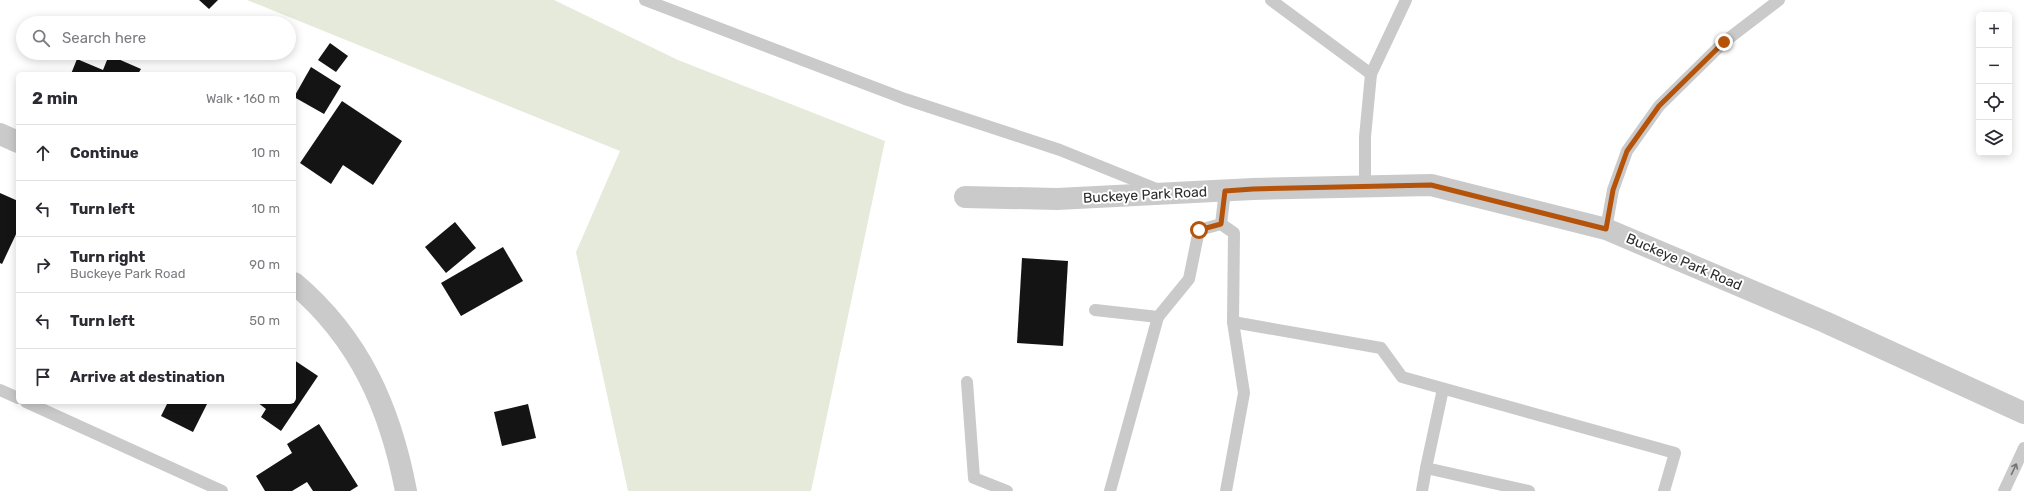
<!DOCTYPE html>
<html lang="en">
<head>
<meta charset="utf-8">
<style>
	body { margin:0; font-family:Rubik,sans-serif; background:#f7f7f7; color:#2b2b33 }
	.controls { position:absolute; right:12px; top:12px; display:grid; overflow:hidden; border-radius:6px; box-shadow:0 2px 10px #0003 }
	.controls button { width:36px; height:36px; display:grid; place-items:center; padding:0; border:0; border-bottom:1px solid #e1e1e2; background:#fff; color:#2b2b33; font:20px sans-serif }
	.stop { position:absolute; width:12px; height:12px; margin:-9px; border:3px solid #b45309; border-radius:50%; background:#fff }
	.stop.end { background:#b45309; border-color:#fff; box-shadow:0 1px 4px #0008 }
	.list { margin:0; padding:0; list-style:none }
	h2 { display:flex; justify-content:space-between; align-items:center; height:52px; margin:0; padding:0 16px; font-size:17px }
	h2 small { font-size:13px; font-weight:400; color:#7c7c81 }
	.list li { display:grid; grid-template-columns:26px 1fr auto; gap:12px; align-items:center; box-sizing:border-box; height:56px; padding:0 16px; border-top:1px solid #e1e1e2 }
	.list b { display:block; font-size:15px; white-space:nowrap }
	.list p { margin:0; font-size:13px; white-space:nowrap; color:#7c7c81 }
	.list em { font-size:13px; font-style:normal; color:#7c7c81 }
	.icon { flex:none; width:22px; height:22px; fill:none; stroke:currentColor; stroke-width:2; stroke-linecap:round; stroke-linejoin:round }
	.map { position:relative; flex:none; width:2024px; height:491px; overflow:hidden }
	.search { position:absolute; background:#fff; box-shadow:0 2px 10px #0003; left:16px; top:16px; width:280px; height:44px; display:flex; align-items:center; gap:10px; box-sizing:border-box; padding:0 14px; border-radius:22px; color:#7c7c81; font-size:15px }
	.panel { position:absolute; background:#fff; box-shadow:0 2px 10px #0003; left:16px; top:72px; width:280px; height:332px; border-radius:6px }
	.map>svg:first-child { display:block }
	.green { fill:#e6eadb }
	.building { fill:#141414 }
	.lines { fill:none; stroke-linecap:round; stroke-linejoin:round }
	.lane { stroke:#cacaca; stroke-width:12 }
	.street { stroke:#cacaca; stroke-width:22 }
	.oneway { stroke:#747474 }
	.route { stroke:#b45309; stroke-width:5 }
	.labels { text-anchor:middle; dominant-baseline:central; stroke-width:4; stroke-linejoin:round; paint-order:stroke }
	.street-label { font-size:14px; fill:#2d2d2d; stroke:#fff }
</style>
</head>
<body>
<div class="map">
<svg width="2024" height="491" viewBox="0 0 2024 491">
	<rect width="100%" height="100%" fill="#fff"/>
	<path class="green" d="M247,0h307l124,60 207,81 -74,350h-183l-52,-239 44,-101z"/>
	<g class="building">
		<path d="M199,0h19l-9,9z"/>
		<path d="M330,43l18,13 -12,16 -18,-12z"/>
		<path d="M109,55l32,14 -3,5h-67l6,-15 26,11z"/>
		<path d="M311,67l30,19 -17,28 -30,-17z"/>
		<path d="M342,101l60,40 -29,44 -30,-20 -12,19 -31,-21z"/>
		<path d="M0,193l18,8v29l-16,34 -2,-1z"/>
		<path d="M455,222l21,26 -30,25 -21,-26z"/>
		<path d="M503,247l20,34 -62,35 -20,-33z"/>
		<path d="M1022,258l46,3 -5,85 -46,-3z"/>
		<path d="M294,360l24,16 -37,55 -20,-14 5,-8 -9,-7h37z"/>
		<path d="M168,402h40l-15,30 -32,-16z"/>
		<path d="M528,404l8,34 -34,8 -8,-34z"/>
		<path d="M319,424l39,62 -8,5h-37l-6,-9 -15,9h-27l-9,-15 36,-23 -5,-9z"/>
	</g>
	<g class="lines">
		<g class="lane">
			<path d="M645,0l260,99 155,51 99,40"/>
			<path d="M1271,0l100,74"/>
			<path d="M1365,186v-49l6,-63 35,-74"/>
			<path d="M1221,224l13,9 -1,89 148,26 21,29 273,76 -11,38"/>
			<path d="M1606,229l7,-39 14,-39 32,-45 65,-64 55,-42"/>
			<path d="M1095,310l63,7 31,-38 10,-49 22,-6 4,-33"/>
			<path d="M967,382l7,96 33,13"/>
			<path d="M1443,389l-17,79 103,23"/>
			<path d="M0,390l18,8"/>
			<path d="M26,402l196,89"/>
			<path d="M1110,491l48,-174"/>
			<path d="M1226,491l18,-98 -11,-71"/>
			<path d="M1422,491l4,-23"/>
			<path d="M2004,491l20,-43"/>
		</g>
		<g class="street">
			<path d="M0,134l18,8"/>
			<path d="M965,197l92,2 196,-10 178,-4 175,44 219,93 199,91"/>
			<path d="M294,283c66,56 96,125 112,208"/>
		</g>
	</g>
	<defs><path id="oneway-shaft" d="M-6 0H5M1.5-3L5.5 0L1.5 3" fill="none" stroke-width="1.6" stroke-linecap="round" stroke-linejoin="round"/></defs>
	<use class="oneway" href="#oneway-shaft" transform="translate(2014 469) rotate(-65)"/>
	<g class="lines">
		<path class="route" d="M1199,230l22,-6 4,-33 28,-2 178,-4 175,44 7,-39 14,-39 32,-45 65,-64"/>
	</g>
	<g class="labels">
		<g class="street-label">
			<text transform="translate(1145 195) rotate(-3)">Buckeye Park Road</text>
			<text transform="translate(1684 262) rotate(23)">Buckeye Park Road</text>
		</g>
	</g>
</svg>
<div class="controls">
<button>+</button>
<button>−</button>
<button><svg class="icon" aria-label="locate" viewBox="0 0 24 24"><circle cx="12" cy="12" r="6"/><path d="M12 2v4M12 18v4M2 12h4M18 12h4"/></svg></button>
<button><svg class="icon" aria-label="layers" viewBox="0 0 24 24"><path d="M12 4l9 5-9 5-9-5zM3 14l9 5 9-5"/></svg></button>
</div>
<div class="stop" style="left:1199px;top:230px"></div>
<div class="stop end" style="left:1724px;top:42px"></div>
<div class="search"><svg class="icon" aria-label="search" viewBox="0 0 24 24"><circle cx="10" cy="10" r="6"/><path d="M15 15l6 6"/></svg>Search here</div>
<section class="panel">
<h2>2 min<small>Walk · 160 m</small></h2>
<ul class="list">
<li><svg class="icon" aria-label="ahead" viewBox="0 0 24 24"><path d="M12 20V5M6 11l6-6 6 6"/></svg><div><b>Continue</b></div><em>10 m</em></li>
<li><svg class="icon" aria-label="left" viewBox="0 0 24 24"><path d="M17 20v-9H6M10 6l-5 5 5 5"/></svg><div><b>Turn left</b></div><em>10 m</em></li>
<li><svg class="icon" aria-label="right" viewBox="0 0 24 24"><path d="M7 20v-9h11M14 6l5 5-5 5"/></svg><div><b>Turn right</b><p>Buckeye Park Road</p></div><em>90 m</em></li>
<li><svg class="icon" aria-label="left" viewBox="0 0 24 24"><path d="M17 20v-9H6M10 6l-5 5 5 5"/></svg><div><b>Turn left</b></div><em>50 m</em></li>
<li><svg class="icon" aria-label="arrive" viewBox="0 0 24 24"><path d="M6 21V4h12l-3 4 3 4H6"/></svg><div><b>Arrive at destination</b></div></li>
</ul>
</section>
</div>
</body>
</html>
